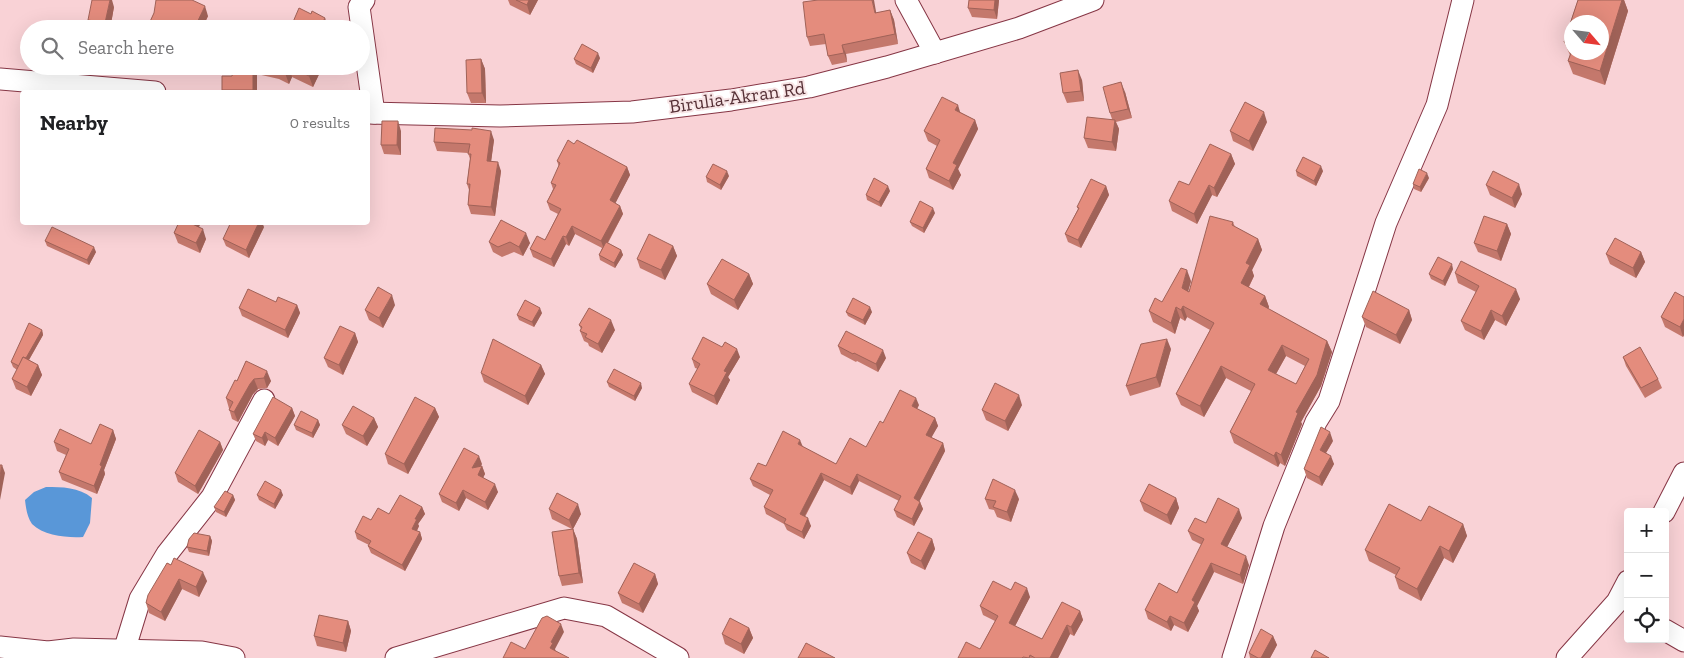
<!DOCTYPE html>
<html lang="en">
<head>
<meta charset="utf-8">
<style>
	body { margin:0; font-family:"Zilla Slab",serif; background:#f2f2f2; color:#202124 }
	.controls { position:absolute; right:15px; bottom:15px; display:grid; overflow:hidden; border-radius:5px; box-shadow:0 5px 20px #0002 }
	.controls button { width:45px; height:45px; display:grid; place-items:center; padding:0; border:0; border-bottom:1px solid #e0e0e0; background:#fff; color:#202124; font:25px sans-serif }
	.compass { position:absolute; left:1564px; top:15px; width:45px; height:45px; border-radius:50%; background:#fff; box-shadow:0 5px 20px #0002; rotate:118deg }
	.list { margin:0; padding:0; list-style:none }
	h2 { display:flex; justify-content:space-between; align-items:center; height:65px; margin:0; padding:0 20px; font-size:21px }
	h2 small { font-size:16px; font-weight:400; color:#757577 }
	.icon { flex:none; width:28px; height:28px; fill:none; stroke:currentColor; stroke-width:2; stroke-linecap:round; stroke-linejoin:round }
	.map { position:relative; flex:none; width:1684px; height:658px; overflow:hidden }
	.search { position:absolute; background:#fff; box-shadow:0 5px 20px #0002; left:20px; top:20px; width:350px; height:55px; display:flex; align-items:center; gap:12px; box-sizing:border-box; padding:0 18px; border-radius:28px; color:#757577; font-size:19px }
	.panel { position:absolute; background:#fff; box-shadow:0 5px 20px #0002; left:20px; top:90px; width:350px; height:135px; border-radius:5px }
	.map>svg:first-child { display:block }
	.water { fill:#5997d8 }
	.lines { fill:none; stroke-linecap:round; stroke-linejoin:round }
	.minor-casing { stroke:#863645; stroke-width:23 }
	.minor { stroke:#fff; stroke-width:21 }
	.wall { fill:#c4786c; fill-rule:evenodd }
	.shaded-wall { fill:#a06258 }
	.building { fill:#e48c7d; stroke:#a06258; fill-rule:evenodd }
	.labels { text-anchor:middle; dominant-baseline:central; stroke-width:4; stroke-linejoin:round; paint-order:stroke }
	.street-label { font-size:19px; fill:#552f35; stroke:#f8e5e6 }
</style>
</head>
<body>
<div class="map">
<svg width="1684" height="658" viewBox="0 0 1684 658">
	<rect width="100%" height="100%" fill="#f9d2d6"/>
	<path class="water" d="M46,487c16,0 33,0 46,11l-2,25 -7,14c-15,1 -39,-1 -51,-13 -5,-7 -6,-16 -7,-24l9,-8z"/>
	<g class="lines">
		<defs>
			<g id="minor">
				<path d="M364,0l-5,7 15,106"/>
				<path d="M906,0l29,53"/>
				<path d="M0,79l155,13"/>
				<path d="M368,113l132,3 132,-4 99,-12 78,-13 78,-20 132,-39 74,-28"/>
				<path d="M1664,512l20,-39"/>
				<path d="M1665,630l19,11"/>
				<path d="M0,647l48,5 26,-3 128,3 32,6"/>
				<path d="M124,651l16,-52 27,-45 45,-57 52,-97"/>
				<path d="M396,658l168,-50 42,8 72,42"/>
				<path d="M1233,658l41,-132 42,-104 13,-21 57,-178 51,-118 26,-105"/>
				<path d="M1567,658l50,-56 11,-21"/>
			</g>
		</defs>
		<use href="#minor" class="minor-casing"/>
		<use href="#minor" class="minor"/>
	</g>
	<g class="wall">
		<path d="M508,0h30l-8,15 -20,-10z"/>
		<path d="M969,0h30l-2,19 -25,-2 -4,-9z"/>
		<path d="M1578,0h46l4,11 -23,74 -32,-11 -5,-13 2,-6 -6,-13zM1572,22l30,30h-30z"/>
		<path d="M114,7l-4,22h-19l-3,-9z"/>
		<path d="M890,10l4,10 4,24 -52,10 1,8 -15,3 -4,-9 -2,-12 -16,2 -3,-9 69,-24z"/>
		<path d="M154,13l54,3 -6,13h-55z"/>
		<path d="M600,58l-7,15 -17,-9 -2,-5z"/>
		<path d="M481,59l4,10 1,34h-15l-4,-10z"/>
		<path d="M64,66h29l1,2 -3,6 -25,-2z"/>
		<path d="M234,66h89l-10,21 -21,-10 -3,7 -10,-5 -22,-5v18h-34l-1,-2 10,-14z"/>
		<path d="M1082,80l2,21 -17,2 -4,-10z"/>
		<path d="M1125,92l7,26 -16,4 3,7 -3,22 -28,-3 -4,-10 28,-19 -2,-6z"/>
		<path d="M960,112l15,8 3,9 -20,40 3,6 -8,15 -24,-12 -3,-9 11,-23 -9,-5 -4,-10z"/>
		<path d="M1267,122l-14,29 -20,-10 -3,-10z"/>
		<path d="M401,131v24l-17,-1 -3,-9z"/>
		<path d="M494,140l-3,21 10,10 -6,45 -24,-2 -3,-9 1,-15 -2,-6 3,-25 -2,-6 -31,-2 -3,-9z"/>
		<path d="M574,144l53,23 3,8 -15,28 5,3 3,8 -15,29 13,7 2,5 -8,13 -15,-8 -1,-5 3,-7 -27,-14 -6,12 -3,-2 -12,23 -21,-10 -3,-8 15,-9 13,-26 -8,-4 -3,-8 6,-13 -2,-6 8,-16 -2,-6z"/>
		<path d="M1231,154l4,10 -18,33 -5,-2 -15,29 -25,-13 -3,-10z"/>
		<path d="M1296,171h27l-7,15 -19,-10z"/>
		<path d="M729,176l-8,14 -14,-8 -1,-5z"/>
		<path d="M1429,178l-8,14 -7,-3 -1,-5z"/>
		<path d="M1486,185l36,9 -7,14 -25,-13z"/>
		<path d="M1106,186l3,9 -28,53 -13,-6 -3,-8 13,-25 -1,-2z"/>
		<path d="M890,191l-9,16 -14,-7 -1,-5z"/>
		<path d="M935,213l-11,20 -12,-7 -2,-4z"/>
		<path d="M501,220l29,23 -7,13 -9,-4 -12,5 -9,-5 -4,-10z"/>
		<path d="M179,222h22l-2,5 7,12 -6,14 -22,-10 -4,-10z"/>
		<path d="M1233,222l2,5 23,12 4,11 -10,20 2,6 -5,11 16,9 4,11 -1,2 59,32 5,11 -11,34 -20,36 1,2 -17,42 -5,-3 -2,4 -44,-24 -4,-11 21,-41 -25,-13 -22,39 -23,-12 -5,-11 34,-64 -23,-13 -2,4 -5,-3 -5,16 -22,-12 -4,-11 13,-9 29,-21 -3,10 1,1zM1286,356l19,10 -9,18 -20,-10z"/>
		<path d="M1507,224l4,10 -10,27 -23,-9 -4,-9z"/>
		<path d="M264,227l-15,31 -23,-12 -3,-7z"/>
		<path d="M45,241l51,11 -7,13 -42,-19z"/>
		<path d="M673,246l4,10 -12,24 -25,-12 -3,-9z"/>
		<path d="M1641,252l4,10 -9,16 -26,-14 -4,-10z"/>
		<path d="M1453,269l-8,17 -14,-7 -2,-5z"/>
		<path d="M1455,273l65,26 -14,27 -11,-6 -11,20 -19,-10 -4,-9 15,-29 -18,-9z"/>
		<path d="M749,274l4,10 -15,26 -27,-16 -4,-10z"/>
		<path d="M1684,297v38l-1,2 -18,-10 -4,-10z"/>
		<path d="M276,302l21,3 3,8 -12,25 -46,-22 -3,-8z"/>
		<path d="M395,305l-12,23 -14,-8 -4,-10z"/>
		<path d="M1409,310l3,10 -12,24 -34,-17 -4,-10z"/>
		<path d="M846,312h26l-7,13 -17,-9z"/>
		<path d="M542,313l-8,14 -15,-7 -2,-5z"/>
		<path d="M579,325l36,5 -13,23 -13,-7 -1,-3 -4,-2 -4,-10 1,-2z"/>
		<path d="M42,330l1,5 -14,25 9,5 4,10 -11,21 -15,-7 -4,-10 5,-9 -4,-3 -2,-5z"/>
		<path d="M355,333l3,9 -15,33 -15,-8 -4,-9z"/>
		<path d="M838,346l48,12 -8,14 -21,-11 -1,1 -15,-8z"/>
		<path d="M722,347l18,10 -12,20 2,3 -13,25 -25,-13 -3,-8 9,-15 -3,-1 -3,-9z"/>
		<path d="M1171,349l-11,38 -30,9 -4,-10z"/>
		<path d="M1623,357l35,22 4,9 -17,10 -19,-32z"/>
		<path d="M246,361l25,20 -4,7 -9,1 -5,5 -15,28 -6,-3 -6,-21 11,-17z"/>
		<path d="M541,365l4,9 -17,31 -44,-23 -3,-9z"/>
		<path d="M607,382l35,6 -7,13 -26,-14z"/>
		<path d="M919,405l-2,4 18,9 3,8 -7,11 12,6 2,8 -26,50 1,1 3,7 -9,17 -17,-9 -3,-7 5,-9 -40,-20 -7,14 -28,-15 -19,37 6,9 -7,13 -17,-9 -3,-6 -18,-10 -2,-7 6,-12 -17,-9 -3,-7 16,-13 37,-19 33,17 30,-17 17,-24z"/>
		<path d="M1022,405l-14,26 -22,-11 -4,-10z"/>
		<path d="M292,408l3,8 -17,30 -10,-6 -3,6 -9,-5 -3,-7z"/>
		<path d="M435,408l4,9 -31,57 -20,-10 -3,-10z"/>
		<path d="M374,418l4,9 -11,19 -21,-12 -4,-9z"/>
		<path d="M318,420l2,5 -7,13 -17,-8 -2,-5z"/>
		<path d="M113,430l3,9 -12,31 1,4 -8,20 -35,-14 -3,-8 7,-17 -9,-4 -3,-9 37,2z"/>
		<path d="M1333,441l-7,12 8,11 -12,22 -15,-8 -3,-9z"/>
		<path d="M220,442l3,8 -25,44 -20,-12 -3,-9z"/>
		<path d="M482,464l-2,3 2,-1 3,8 -2,3 15,15 -10,18 -22,-12 -7,13 -17,-9 -3,-8z"/>
		<path d="M233,495l2,5 -9,17 -10,-5 -2,-5z"/>
		<path d="M257,495h26l-8,14 -16,-9z"/>
		<path d="M1176,498l3,10 -8,17 -27,-14 -4,-10z"/>
		<path d="M985,499h34l-8,23 -14,-5 -3,-7 -5,-1z"/>
		<path d="M422,507l3,7 -7,10 1,2 -2,5 3,1 2,7 -17,32 -34,-18 -3,-7 1,-1 -12,-6 -2,-7 16,-12 18,-6z"/>
		<path d="M549,509l32,5 -8,15 4,10 6,44 -21,3 -3,-10 13,-47 -20,-10z"/>
		<path d="M1242,518l-15,29 22,18 -6,19 -29,-12 -17,34 2,5 -11,21 -14,-7 -3,6 -23,-12 -3,-9 32,-17 25,-48 -10,-5 -4,-9 18,-8z"/>
		<path d="M1421,521l42,3 4,12 -14,27 -9,-5 -23,43 -22,-12 -4,-12 1,-2 -27,-14 -4,-11z"/>
		<path d="M210,536l2,5 -3,15 -20,-4 -2,-5z"/>
		<path d="M932,539l3,10 -10,21 -14,-7 -4,-10z"/>
		<path d="M167,563l40,18 -8,16 -17,-8 -17,32 -16,-8 -3,-10z"/>
		<path d="M655,574l3,10 -15,29 -21,-10 -4,-10z"/>
		<path d="M1011,590l19,7 -15,29 27,13 38,-28 3,9 -9,16 -4,-2 -12,24h-100l22,-9 15,-28 -12,-6 -3,-9z"/>
		<path d="M348,621l3,10 -5,21 -29,-6 -3,-10z"/>
		<path d="M749,628l4,10 -9,16 -19,-10 -3,-10z"/>
		<path d="M1273,636l4,9 -7,13h-20l-1,-5z"/>
	</g>
	<g class="shaded-wall">
		<path d="M110,0h2l2,7 -4,22h-3l-2,-6z"/>
		<path d="M529,0h9l-8,15 -3,-10z"/>
		<path d="M872,0h2l4,23 -3,-10z"/>
		<path d="M995,0h4l-2,19 -3,-9z"/>
		<path d="M1622,0h2l4,11 -23,74 -5,-14z"/>
		<path d="M205,6l3,10 -6,13h-8z"/>
		<path d="M890,10l4,10 4,24 -3,-10z"/>
		<path d="M325,18l4,11h-10z"/>
		<path d="M168,21l3,8h-6z"/>
		<path d="M842,45l4,9 1,8 -3,-9z"/>
		<path d="M598,53l2,5 -7,15 -2,-5z"/>
		<path d="M481,59l4,10 1,34 -4,-10z"/>
		<path d="M88,66h5l1,2 -3,6z"/>
		<path d="M253,66h1l3,8v18h-3l-1,-2z"/>
		<path d="M289,66l3,11 -3,7 -4,-11z"/>
		<path d="M314,66h9l-10,21 -4,-11z"/>
		<path d="M1078,70l4,10 2,21 -3,-10z"/>
		<path d="M1121,82l4,10 7,26 -4,-9z"/>
		<path d="M958,105l3,10 -6,-5z"/>
		<path d="M1264,112l3,10 -14,29 -4,-10z"/>
		<path d="M975,120l3,9 -20,40 3,6 -8,15 -4,-9 4,-18z"/>
		<path d="M1115,120l4,9 -3,22 -4,-9z"/>
		<path d="M398,121l3,10v24l-4,-10z"/>
		<path d="M491,131l3,9 -4,30 -3,-9z"/>
		<path d="M1231,154l4,10 -18,33 -3,-9z"/>
		<path d="M498,162l3,9 -6,45 -4,-9z"/>
		<path d="M1321,166l2,5 -7,15 -2,-5z"/>
		<path d="M627,167l3,8 -17,33 -3,-8z"/>
		<path d="M727,171l2,5 -8,14 -1,-5z"/>
		<path d="M1427,173l2,5 -8,14 -1,-5z"/>
		<path d="M1519,184l3,10 -7,14 -3,-10z"/>
		<path d="M1209,185l3,10 -15,29 -3,-10z"/>
		<path d="M888,186l2,5 -9,16 -2,-5z"/>
		<path d="M1106,186l3,9 -28,53 -3,-8z"/>
		<path d="M620,206l3,8 -19,35 -3,-8z"/>
		<path d="M933,208l2,5 -11,20 -1,-5z"/>
		<path d="M194,222h7l-4,9z"/>
		<path d="M259,222h3l2,5 -15,31 -3,-8z"/>
		<path d="M1507,224l4,10 -10,27 -4,-10z"/>
		<path d="M572,226l3,8 -6,12 -3,-9z"/>
		<path d="M203,229l3,10 -6,14 -4,-10z"/>
		<path d="M526,233l4,10 -7,13 -4,-9z"/>
		<path d="M563,236l3,8 -12,23 -3,-8z"/>
		<path d="M1258,239l4,11 -10,20 2,6 -9,18 -4,-11 5,-20z"/>
		<path d="M673,246l4,10 -12,24 -4,-10z"/>
		<path d="M94,247l2,5 -7,13 -2,-5z"/>
		<path d="M621,250l2,5 -8,13 -1,-5z"/>
		<path d="M1641,252l4,10 -9,16 -3,-10z"/>
		<path d="M1452,264l1,5 -8,17 -2,-5z"/>
		<path d="M1187,270l4,11 -5,18 -4,-11z"/>
		<path d="M749,274l4,10 -15,26 -4,-10z"/>
		<path d="M1516,289l4,10 -14,27 -4,-10z"/>
		<path d="M392,295l3,10 -12,23 -4,-10z"/>
		<path d="M1265,296l4,11 -5,9 -4,-12z"/>
		<path d="M297,305l3,8 -12,25 -3,-8z"/>
		<path d="M1183,306l4,11 -2,4 -4,-11z"/>
		<path d="M870,307l2,5 -7,13 -2,-5z"/>
		<path d="M1176,307l4,11 -5,16 -4,-11z"/>
		<path d="M540,308l2,5 -8,14 -2,-5z"/>
		<path d="M1409,310l3,10 -12,24 -4,-9z"/>
		<path d="M1491,310l4,10 -11,20 -3,-9z"/>
		<path d="M1684,319v16l-1,2 -3,-10z"/>
		<path d="M611,320l4,10 -13,23 -4,-9z"/>
		<path d="M42,330l1,5 -21,37 -1,-5z"/>
		<path d="M355,333l3,9 -15,33 -4,-10z"/>
		<path d="M1167,339l4,10 -11,38 -4,-10z"/>
		<path d="M1327,341l5,11 -11,34 -20,36 1,2 -17,42 -4,-11 15,-43z"/>
		<path d="M1282,345l4,11 -14,25 -4,-11z"/>
		<path d="M737,349l3,8 -12,20 2,3 -13,25 -3,-9 10,-25z"/>
		<path d="M883,350l3,8 -8,14 -2,-8z"/>
		<path d="M38,365l4,10 -11,21 -4,-9z"/>
		<path d="M541,365l4,9 -17,31 -3,-9z"/>
		<path d="M1221,366l5,12 -22,39 -4,-11z"/>
		<path d="M267,371l4,10 -4,7 -3,-10z"/>
		<path d="M254,379l4,10 -5,5 -15,28 -4,-10 16,-28z"/>
		<path d="M641,383l1,5 -7,13 -1,-5z"/>
		<path d="M1019,395l3,10 -14,26 -3,-10z"/>
		<path d="M916,398l3,7 -5,9 -2,-8z"/>
		<path d="M292,408l3,8 -17,30 -3,-8z"/>
		<path d="M435,408l4,9 -31,57 -4,-10z"/>
		<path d="M374,418l4,9 -11,19 -4,-10z"/>
		<path d="M935,418l3,8 -9,16 -3,-7z"/>
		<path d="M318,420l2,5 -7,13 -1,-5z"/>
		<path d="M113,430l3,9 -12,31 1,4 -8,20 -3,-8 6,-21z"/>
		<path d="M265,432l3,8 -3,6 -3,-8z"/>
		<path d="M1330,432l3,9 -10,17 -3,-8z"/>
		<path d="M800,440l3,7 -5,-3z"/>
		<path d="M220,442l3,8 -25,44 -3,-8z"/>
		<path d="M943,443l2,8 -28,55 -3,-8z"/>
		<path d="M1276,452l4,11 -2,4 -4,-11z"/>
		<path d="M479,456l3,8 -7,12 -3,-8z"/>
		<path d="M1331,456l3,8 -12,22 -3,-9z"/>
		<path d="M2,465l3,8 -5,27v-24z"/>
		<path d="M482,466l3,8 -4,8 -3,-7z"/>
		<path d="M821,473l3,7 -22,41 -2,-7z"/>
		<path d="M857,474l2,7 -7,14 -2,-8z"/>
		<path d="M495,484l3,8 -10,18 -3,-8z"/>
		<path d="M281,490l2,5 -8,14 -1,-5z"/>
		<path d="M463,490l3,8 -7,13 -3,-8z"/>
		<path d="M1015,490l4,9 -8,23 -4,-10z"/>
		<path d="M233,495l2,5 -9,17 -2,-5z"/>
		<path d="M1176,498l3,10 -8,17 -4,-10z"/>
		<path d="M920,502l3,7 -9,17 -2,-7z"/>
		<path d="M578,504l3,10 -8,15 4,10 6,44 -4,-10 -6,-43 -4,-10z"/>
		<path d="M422,507l3,7 -7,10 1,2 -5,10 -2,-7 3,-10z"/>
		<path d="M1239,509l3,9 -18,35 -3,-9z"/>
		<path d="M808,518l3,8 -7,13 -2,-7z"/>
		<path d="M1463,524l4,12 -14,27 -4,-12z"/>
		<path d="M420,532l2,7 -17,32 -3,-6z"/>
		<path d="M210,536l2,5 -3,15 -2,-5z"/>
		<path d="M932,539l3,10 -10,21 -4,-9z"/>
		<path d="M1440,546l4,12 -23,43 -4,-12z"/>
		<path d="M1246,556l3,9 -6,19 -3,-9z"/>
		<path d="M1211,563l3,9 -17,34 2,5 -11,21 -4,-9 8,-23z"/>
		<path d="M203,572l4,9 -8,16 -3,-10z"/>
		<path d="M655,574l3,10 -15,29 -4,-9z"/>
		<path d="M179,579l3,10 -17,32 -4,-9z"/>
		<path d="M1027,588l3,9 -18,35 -3,-9z"/>
		<path d="M1080,611l3,9 -9,16 -3,-9z"/>
		<path d="M1170,616l4,9 -3,6 -4,-9z"/>
		<path d="M348,621l3,10 -5,21 -3,-9z"/>
		<path d="M561,624l3,8 -9,17 1,3 -6,-4 1,-6z"/>
		<path d="M1067,625l3,9 -12,24h-8z"/>
		<path d="M749,628l4,10 -9,16 -3,-10z"/>
		<path d="M1273,636l4,9 -7,13h-9z"/>
	</g>
	<g class="building">
		<path d="M92,0h18l-5,23 -17,-3z"/>
		<path d="M156,0h36l13,6 -11,23h-9l-17,-8 -3,8h-17l-1,-1 7,-15z"/>
		<path d="M516,0h13l-2,5z"/>
		<path d="M818,0h54l3,13 15,-3 5,24 -53,11 2,8 -16,3 -4,-22 -17,3 -4,-35z"/>
		<path d="M969,0h26l-1,10 -26,-2z"/>
		<path d="M1578,0h44l-22,71 -32,-10 4,-11v2h30v-30h-30v22l-8,-2z"/>
		<path d="M299,8l12,6 1,-3 13,7 -6,11h-29z"/>
		<path d="M244,23l13,6h-15z"/>
		<path d="M582,44l16,9 -7,15 -17,-9z"/>
		<path d="M481,59l1,34h-15l-1,-33z"/>
		<path d="M234,66h19v24h-31v-14h10z"/>
		<path d="M268,66h20l-3,7 -10,-5z"/>
		<path d="M289,66h25l-5,10z"/>
		<path d="M1078,70l3,21 -18,2 -3,-20z"/>
		<path d="M1121,82l7,27 -18,4 -7,-26z"/>
		<path d="M942,97l16,8 -3,5 20,10 -22,43 4,2 -8,16 -23,-12 14,-29 -16,-9z"/>
		<path d="M1245,102l19,10 -15,29 -19,-10z"/>
		<path d="M1087,117l28,3 -3,22 -28,-4z"/>
		<path d="M382,121h16l-1,24h-16z"/>
		<path d="M435,128l37,2v-2l19,3 -4,30 11,1 -7,45 -23,-2 2,-21h-3l4,-30h-3l2,-10 -36,-2z"/>
		<path d="M568,140l6,4 3,-4 50,27 -17,33 10,6 -19,35 -29,-15 -6,11 -3,-1 -12,23 -21,-10 7,-13 8,4 16,-31 -14,-7 9,-17 -5,-2 9,-20 -3,-2z"/>
		<path d="M1210,144l21,10 -17,34 -5,-3 -15,29 -25,-13 10,-20 10,4z"/>
		<path d="M1303,157l18,9 -7,15 -18,-10z"/>
		<path d="M713,164l14,7 -7,14 -14,-8z"/>
		<path d="M1419,169l8,4 -7,14 -7,-3z"/>
		<path d="M1493,171l26,13 -7,14 -26,-13z"/>
		<path d="M874,178l14,8 -9,16 -13,-7z"/>
		<path d="M1091,179l15,7 -28,54 -13,-6 14,-26 -2,-1z"/>
		<path d="M920,201l13,7 -10,20 -13,-6z"/>
		<path d="M1210,216l23,6 -1,3 26,14 -12,24 4,2 -9,18 24,13 -5,8 67,37 -10,34 -21,37 2,1 -17,42 -5,-3 -2,4 -44,-24 25,-48 -34,-18 -21,40 -24,-12 38,-71 -31,-17 -2,4 -5,-3 -5,16 -22,-12 6,-13 7,4 19,-34 6,2 -5,18 7,4zM1282,345l27,14 -13,25 -28,-14z"/>
		<path d="M1484,216l23,8 -10,27 -23,-8z"/>
		<path d="M501,220l25,13 -7,14 -9,-5 -12,5 -9,-5z"/>
		<path d="M179,222h9l15,7 -7,14 -22,-10z"/>
		<path d="M231,222h28l-13,28 -23,-11z"/>
		<path d="M52,227l42,20 -7,13 -42,-19z"/>
		<path d="M649,234l24,12 -12,24 -24,-11z"/>
		<path d="M1615,238l26,14 -8,16 -27,-14z"/>
		<path d="M606,242l15,8 -7,13 -15,-8z"/>
		<path d="M1438,257l14,7 -9,17 -14,-7z"/>
		<path d="M722,259l27,15 -15,26 -27,-16z"/>
		<path d="M1461,261l55,28 -14,27 -11,-6 -10,21 -20,-10 18,-35 -24,-13z"/>
		<path d="M378,287l14,8 -13,23 -14,-8z"/>
		<path d="M248,289l28,13 2,-5 19,8 -12,25 -46,-22z"/>
		<path d="M1373,291l36,19 -13,25 -34,-18z"/>
		<path d="M1675,292l9,5v22l-4,8 -19,-10z"/>
		<path d="M853,298l17,9 -7,13 -17,-8z"/>
		<path d="M525,300l15,8 -8,14 -15,-7z"/>
		<path d="M589,308l22,12 -13,24 -13,-7 2,-3 -7,-3 2,-4 -3,-2z"/>
		<path d="M29,323l13,7 -16,28 -3,-1 -4,9 -8,-4z"/>
		<path d="M340,326l15,7 -16,32 -15,-7z"/>
		<path d="M846,331l37,19 -7,14 -22,-11 -1,1 -15,-8z"/>
		<path d="M703,337l19,10 3,-5 12,7 -13,22 3,1 -13,24 -25,-12 11,-20 -8,-5z"/>
		<path d="M493,339l48,26 -16,31 -44,-23z"/>
		<path d="M1167,339l-11,38 -30,9 15,-42z"/>
		<path d="M1640,347l18,32 -17,9 -18,-31z"/>
		<path d="M23,357l15,8 -11,22 -15,-8z"/>
		<path d="M246,361l21,10 -3,7 -10,1 -4,5 -16,28 -5,-2 4,-8 -7,-4 9,-18 2,1z"/>
		<path d="M614,369l27,14 -7,13 -27,-14z"/>
		<path d="M995,383l24,12 -14,26 -23,-11z"/>
		<path d="M900,390l16,8 -4,8 23,12 -9,17 17,8 -29,55 6,4 -8,17 -18,-9 7,-14 -44,-22 -7,13 -29,-14 -21,41 8,4 -6,14 -18,-9 2,-4 -22,-12 9,-17 -23,-11 8,-16 8,3 17,-35 17,9 -2,4 38,20 14,-26 16,9 14,-26 3,2z"/>
		<path d="M273,397l19,11 -17,30 -10,-6 -3,6 -9,-4z"/>
		<path d="M415,397l20,11 -31,56 -19,-10z"/>
		<path d="M353,406l21,12 -11,18 -21,-11z"/>
		<path d="M301,411l17,9 -6,13 -18,-8z"/>
		<path d="M100,424l13,6 -13,35 2,1 -8,20 -35,-14 10,-23 -15,-7 6,-13 31,15z"/>
		<path d="M1321,427l9,5 -10,18 11,6 -12,21 -15,-8z"/>
		<path d="M199,430l21,12 -25,44 -20,-13z"/>
		<path d="M464,448l15,8 -7,12 10,-2 -4,9 17,9 -10,18 -22,-12 -7,13 -17,-9z"/>
		<path d="M0,465h2l-2,11z"/>
		<path d="M993,479l22,11 -8,22 -14,-5 3,-6 -11,-2z"/>
		<path d="M265,481l16,9 -7,14 -17,-9z"/>
		<path d="M1149,484l27,14 -9,17 -27,-14z"/>
		<path d="M225,491l8,4 -9,17 -10,-5z"/>
		<path d="M557,493l21,11 -9,16 -20,-11z"/>
		<path d="M400,495l22,12 -7,12h2l-5,10 8,3 -18,33 -34,-19 3,-5 -16,-9 8,-16 8,4 7,-12 11,6z"/>
		<path d="M1218,498l21,11 -18,35 25,12 -6,19 -29,-12 -19,37 3,2 -11,21 -14,-7 -3,6 -22,-12 14,-27 18,10 27,-54 -16,-8 7,-13 11,5z"/>
		<path d="M1389,504l32,17 8,-15 34,18 -14,27 -9,-5 -23,43 -22,-12 5,-9 -35,-18z"/>
		<path d="M573,529l6,44 -20,3 -7,-44z"/>
		<path d="M918,532l14,7 -11,22 -14,-8z"/>
		<path d="M194,533l16,3 -3,15 -20,-4 2,-8z"/>
		<path d="M174,558l29,14 -7,15 -17,-8 -18,33 -15,-9 2,-8 19,-32 4,2z"/>
		<path d="M634,563l21,11 -16,30 -21,-11z"/>
		<path d="M993,581l18,9 4,-8 12,6 -18,35 33,16 20,-37 18,9 -9,16 -4,-2 -17,33h-15l-5,-3 -1,3 -6,-1 -1,1h-64l8,-16 14,7 18,-33 -18,-10z"/>
		<path d="M319,615l29,6 -5,22 -29,-7z"/>
		<path d="M547,616l14,8 -10,18 2,1 -3,5 19,10h-66l8,-16 14,7 17,-31z"/>
		<path d="M730,618l19,10 -8,16 -19,-10z"/>
		<path d="M1261,629l12,7 -12,22h-3l-9,-5z"/>
		<path d="M806,643l29,15h-37z"/>
		<path d="M1315,650l14,8h-18z"/>
	</g>
	<g class="labels">
		<g class="street-label">
			<text transform="translate(737 97) rotate(-8)">Birulia-Akran Rd</text>
		</g>
	</g>
</svg>
<div class="controls">
<button>+</button>
<button>−</button>
<button><svg class="icon" aria-label="locate" viewBox="0 0 24 24"><circle cx="12" cy="12" r="6"/><path d="M12 2v4M12 18v4M2 12h4M18 12h4"/></svg></button>
</div>
<svg class="compass" viewBox="-18 -18 36 36"><path d="M0-13l5 13h-10z" fill="#e53935"/><path d="M0 13l5-13h-10z" fill="#757577"/></svg>
<div class="search"><svg class="icon" aria-label="search" viewBox="0 0 24 24"><circle cx="10" cy="10" r="6"/><path d="M15 15l6 6"/></svg>Search here</div>
<section class="panel">
<h2>Nearby<small>0 results</small></h2>
<ul class="list">
</ul>
</section>
</div>
</body>
</html>
